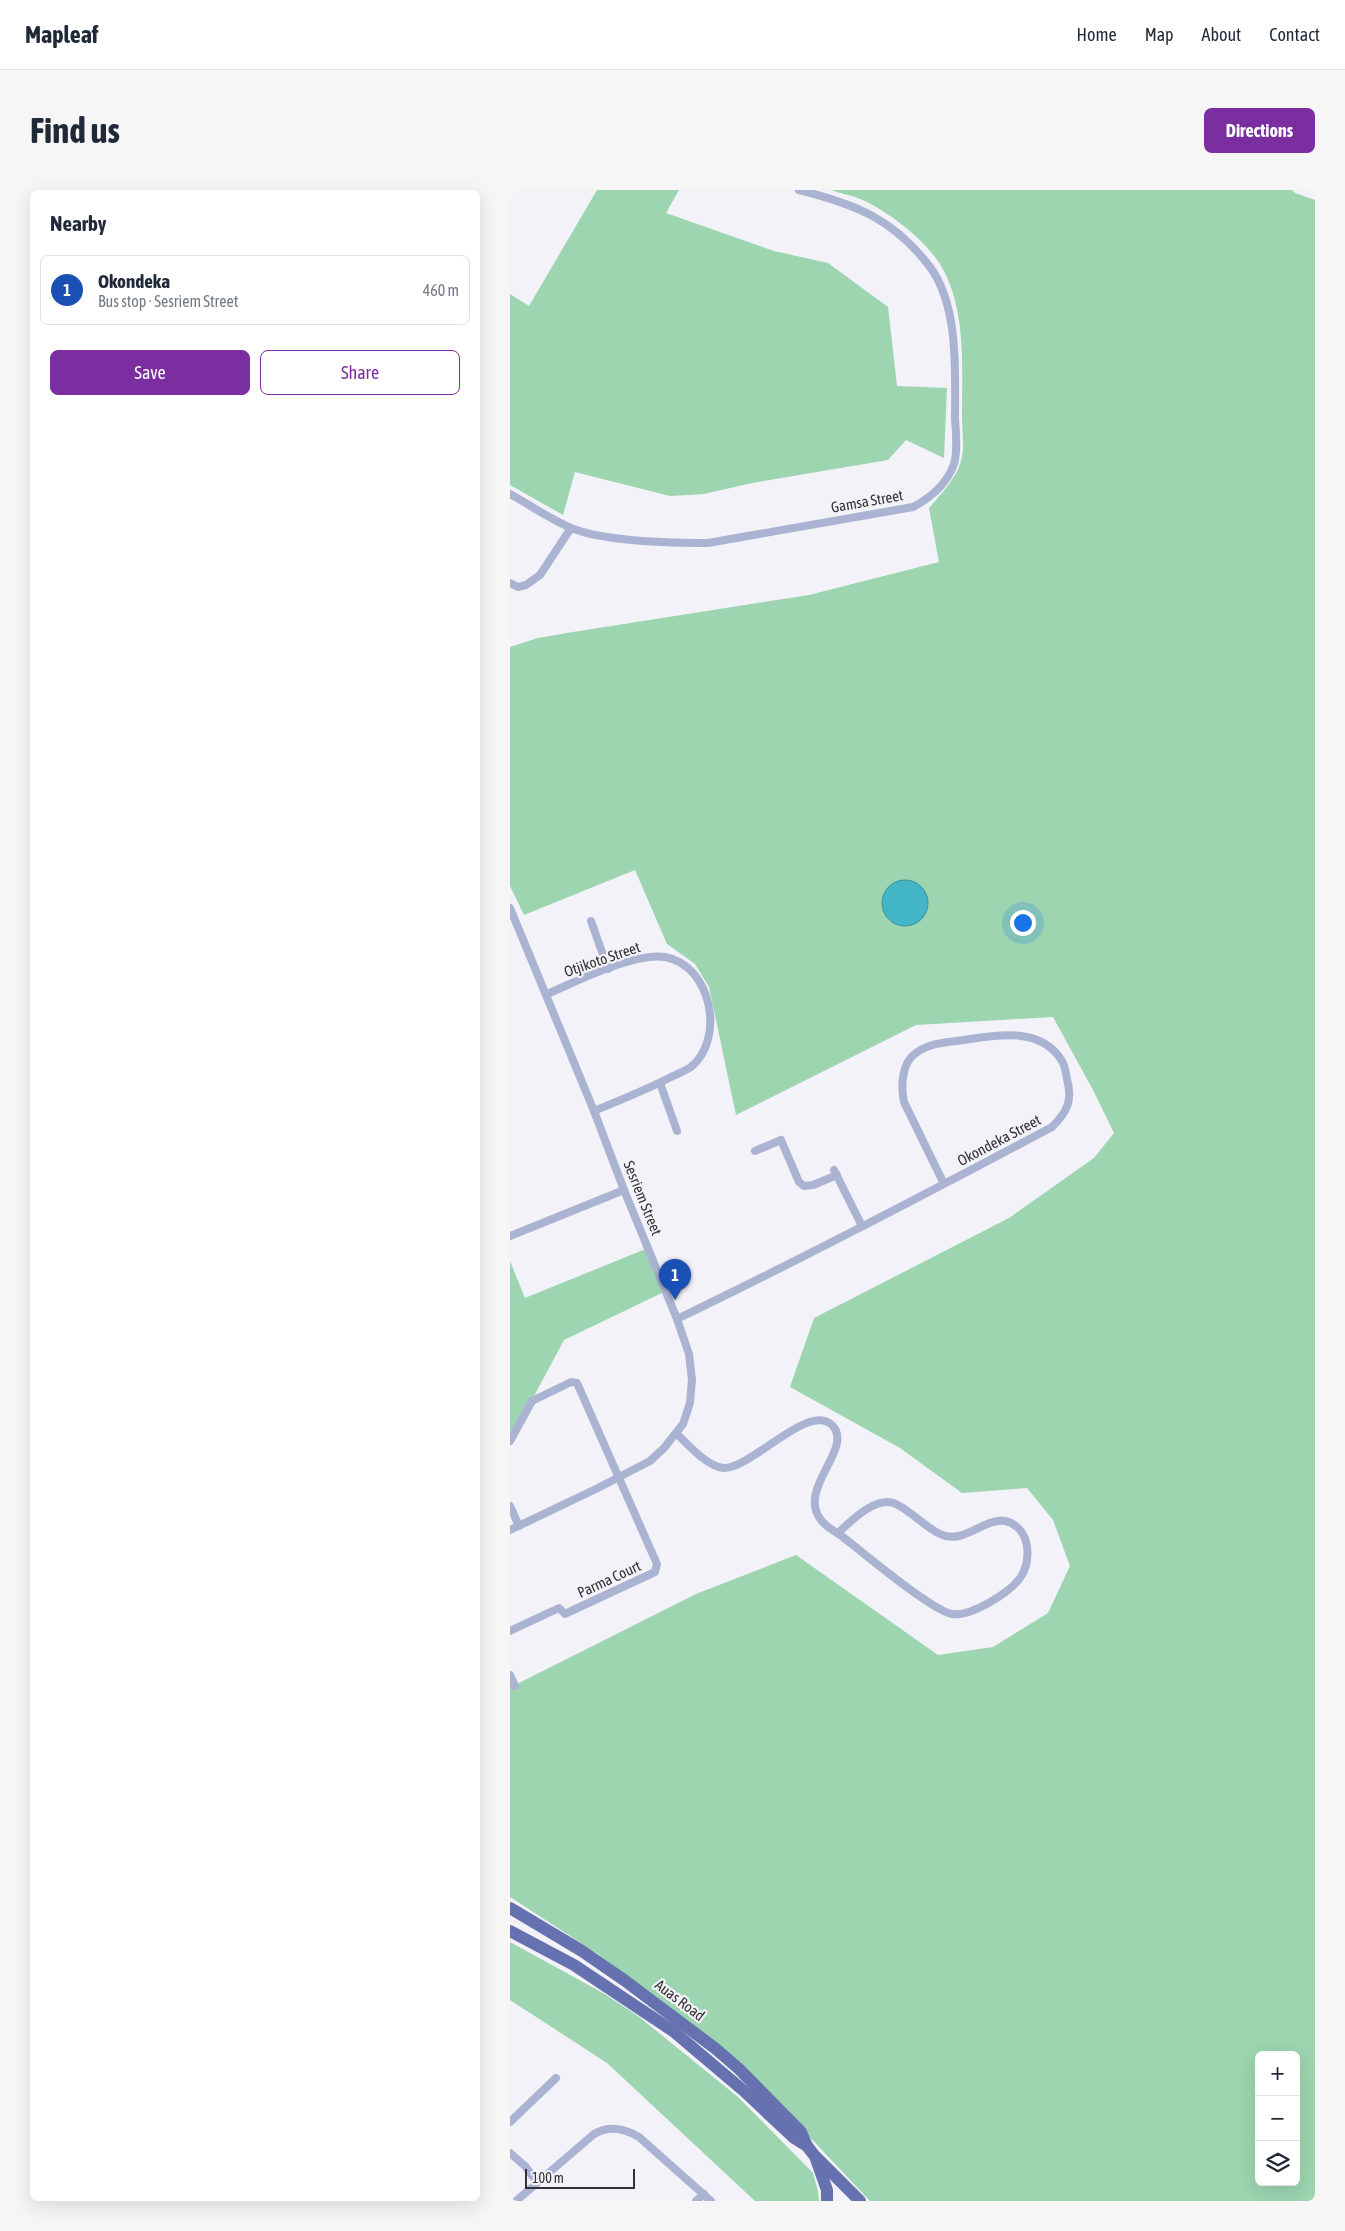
<!DOCTYPE html>
<html lang="en">
<head>
<meta charset="utf-8">
<style>
	body { margin:0; font-family:"Asap Condensed",sans-serif; background:#f6f6f7; color:#1f2937 }
	.controls { position:absolute; right:15px; bottom:15px; display:grid; overflow:hidden; border-radius:8px; box-shadow:0 5px 20px #0002 }
	.controls button { width:45px; height:45px; display:grid; place-items:center; padding:0; border:0; border-bottom:1px solid #e0e1e3; background:#fff; color:#1f2937; font:25px sans-serif }
	.scale { position:absolute; left:15px; bottom:12px; width:110px; box-sizing:border-box; padding-left:5px; border:2px solid #323235; border-top:0; font-size:14px; line-height:18px; white-space:nowrap; color:#323235; -webkit-text-stroke:4px #f2f2f8; paint-order:stroke }
	.you { position:absolute; left:512px; top:732px; width:18px; height:18px; margin:-12px; border:4px solid #fff; border-radius:50%; background:#1a73e8; box-shadow:0 0 0 8px #1a73e833 }
	.badge { display:grid; place-items:center; width:32px; height:32px; border-radius:50%; background:#7a2ea0; color:#fff; font-size:16px; font-weight:700 }
	.pin { position:absolute; translate:-50% -41px; filter:drop-shadow(0 1px 2px #0008) }
	.pin::after { content:''; position:absolute; top:26px; width:18px; height:15px; background:inherit; clip-path:polygon(0 0,100% 0,50% 100%) }
	.list { margin:0; padding:0; list-style:none }
	h2 { display:flex; justify-content:space-between; align-items:center; height:65px; margin:0; padding:0 20px; font-size:21px }
	h2 small { font-size:16px; font-weight:400; color:#747a83 }
	.list li { display:grid; grid-template-columns:32px 1fr auto; gap:15px; align-items:center; box-sizing:border-box; height:70px; margin:0 10px 10px; padding:0 10px; border:1px solid #e0e1e3; border-radius:8px }
	.list b { display:block; font-size:19px; white-space:nowrap }
	.list p { margin:0; font-size:16px; white-space:nowrap; color:#747a83 }
	.list em { font-size:16px; font-style:normal; color:#747a83 }
	.actions { display:flex; gap:10px; padding:15px 20px }
	.actions a { flex:1; padding:11px 0; border:1px solid #7a2ea0; border-radius:8px; text-align:center; font-size:18px; color:#7a2ea0 }
	.actions .main { background:#7a2ea0; color:#fff }
	.icon { flex:none; width:28px; height:28px; fill:none; stroke:currentColor; stroke-width:2; stroke-linecap:round; stroke-linejoin:round }
	.map { position:relative; flex:none; width:805px; height:2011px; overflow:hidden; border-radius:8px }
	header { display:flex; align-items:center; gap:30px; box-sizing:border-box; height:70px; padding:0 25px; background:#fff; border-bottom:1px solid #e0e1e3 }
	header strong { font-size:24px }
	nav { display:flex; gap:28px; margin-inline-start:auto; font-size:18px }
	.intro { display:flex; align-items:center; justify-content:space-between; box-sizing:border-box; height:120px; padding:0 30px }
	h1 { margin:0; font-size:35px }
	.button { padding:12px 22px; border-radius:8px; background:#7a2ea0; color:#fff; font-size:18px; font-weight:700 }
	main { display:flex; gap:30px; padding:0 30px }
	aside { flex:1; background:#fff; border-radius:8px; box-shadow:0 5px 20px #0002 }
	.map>svg:first-child { display:block }
	.green { fill:#9cd5b0; fill-rule:evenodd }
	.water { fill:#42b6c6; stroke:#3d8e9a }
	.lines { fill:none; stroke-linecap:round; stroke-linejoin:round }
	.minor { stroke:#abb3d3; stroke-width:8 }
	.trunk { stroke:#6672af; stroke-width:12 }
	.labels { text-anchor:middle; dominant-baseline:central; stroke-width:4.5; stroke-linejoin:round; paint-order:stroke }
	.street-label { font-size:15px; fill:#323235; stroke:#f2f2f8 }
</style>
</head>
<body>
<header>
<strong>Mapleaf</strong>
<nav><a>Home</a><a>Map</a><a>About</a><a>Contact</a></nav>
</header>
<div class="intro"><h1>Find us</h1><a class="button">Directions</a></div>
<main>
<aside>
<h2>Nearby<small></small></h2>
<ul class="list">
<li><span class="badge" style="background:#1a4fb4">1</span><div><b>Okondeka</b><p>Bus stop · Sesriem Street</p></div><em>460 m</em></li>
</ul>
<div class="actions"><a class="main">Save</a><a>Share</a></div>
</aside>
<div class="map">
<svg width="805" height="2011" viewBox="0 0 805 2011">
	<rect width="100%" height="100%" fill="#f2f2f8"/>
	<g class="green">
		<path d="M87,0h82l-13,23 108,38 54,12 60,44 9,79 50,2 -3,70 -38,-18 -18,20 -136,23 -48,11 -34,2 -95,-24 -12,43 -53,-30v-191l19,12z"/>
		<path d="M321,0h461l3,3 20,7v2001h-445l-132,-140 -140,-107 -88,-57v-222l5,10 181,-91 100,-39 142,100 55,-8 55,-34 22,-47 -17,-46 -26,-32 -65,5 -62,-45 -110,-61 24,-69 195,-100 85,-60 20,-25 -21,-43 -40,-73 -137,8 -180,90 -27,-128 -14,-23 -28,-20 -32,-74 -111,45 -14,-29v-239l28,-9 35,-6 236,-37 130,-33 -10,-54c12,-14 27,-29 32,-47 4,-14 1,-31 1,-46 0,-46 4,-99 -17,-142 -14,-29 -51,-57 -78,-71 -11,-6 -25,-8 -36,-12zM749,1865h37v127h-37z"/>
		<path d="M138,1058l18,43 -102,49 -54,101v-180l15,37z"/>
		<path d="M0,1752l93,51 35,23 100,81 75,76 5,18 1,10h-64l-148,-138 -97,-63z"/>
	</g>
	<circle class="water" cx="395" cy="713" r="23"/>
	<g class="lines">
		<g class="minor">
			<path d="M0,304c20,11 40,25 61,34 35,14 99,15 137,15l205,-36c17,-9 34,-23 41,-43 4,-13 2,-32 1,-45 0,-47 4,-113 -25,-152 -36,-48 -75,-63 -131,-77"/>
			<path d="M0,393l8,4 8,-2 14,-10 31,-47"/>
			<path d="M0,718l84,203 30,79 53,129 12,35 3,26 -2,23 -7,21 -19,24 -14,13 -54,28 -86,41"/>
			<path d="M81,731l17,48"/>
			<path d="M37,804c29,-12 87,-42 118,-37 46,8 61,81 26,110 -6,4 -14,7 -20,10 -25,13 -51,23 -77,34"/>
			<path d="M150,893l17,48"/>
			<path d="M245,961l26,-11 18,42 5,4 9,-1 24,-10"/>
			<path d="M324,980l28,56"/>
			<path d="M0,1046l114,-46"/>
			<path d="M167,1129c127,-61 251,-126 375,-192 15,-15 21,-26 15,-48 -1,-6 -2,-13 -5,-18 -21,-35 -66,-26 -98,-21 -16,2 -35,3 -48,13 -15,10 -15,34 -12,49l40,82"/>
			<path d="M167,1244c11,11 31,33 47,34 28,0 85,-66 108,-43 23,23 -36,64 -11,95 5,7 15,12 22,17 19,15 89,74 109,77 19,3 57,-21 68,-36 10,-14 11,-39 -3,-51 -25,-22 -50,21 -77,7 -15,-7 -27,-21 -42,-29 -20,-12 -47,16 -60,28"/>
			<path d="M0,1251l22,-40 39,-19 6,1 80,181 -2,8 -86,40 -4,2 -6,-6 -49,23"/>
			<path d="M0,1316l9,20"/>
			<path d="M0,1485l5,11"/>
			<path d="M0,1932l46,-44"/>
			<path d="M0,1963l15,13 12,16"/>
			<path d="M6,2011l78,-67c15,-9 30,-6 45,3l72,64"/>
			<path d="M186,2011l8,-7"/>
		</g>
		<g class="trunk">
			<path d="M0,1718l72,43 42,29 92,69 23,20 62,63 6,14 7,9 46,46"/>
			<path d="M0,1741l64,34 99,66 71,60 50,47 13,8"/>
			<path d="M306,1969l11,31v11"/>
		</g>
	</g>
	<g class="labels">
		<g class="street-label">
			<text transform="translate(357 311) rotate(-10)">Gamsa Street</text>
			<text transform="translate(92 769) rotate(-19)">Otjikoto Street</text>
			<text transform="translate(489 950) rotate(-28)">Okondeka Street</text>
			<text transform="translate(133 1008) rotate(68)">Sesriem Street</text>
			<text transform="translate(99 1389) rotate(-25)">Parma Court</text>
			<text transform="translate(170 1810) rotate(37)">Auas Road</text>
		</g>
	</g>
</svg>
<div class="controls">
<button>+</button>
<button>−</button>
<button><svg class="icon" aria-label="layers" viewBox="0 0 24 24"><path d="M12 4l9 5-9 5-9-5zM3 14l9 5 9-5"/></svg></button>
</div>
<div class="scale">100 m</div>
<div class="you"></div>
<div class="pin badge" style="left:165px;top:1110px;background:#1a4fb4">1</div>
</div>
</main>
</body>
</html>
